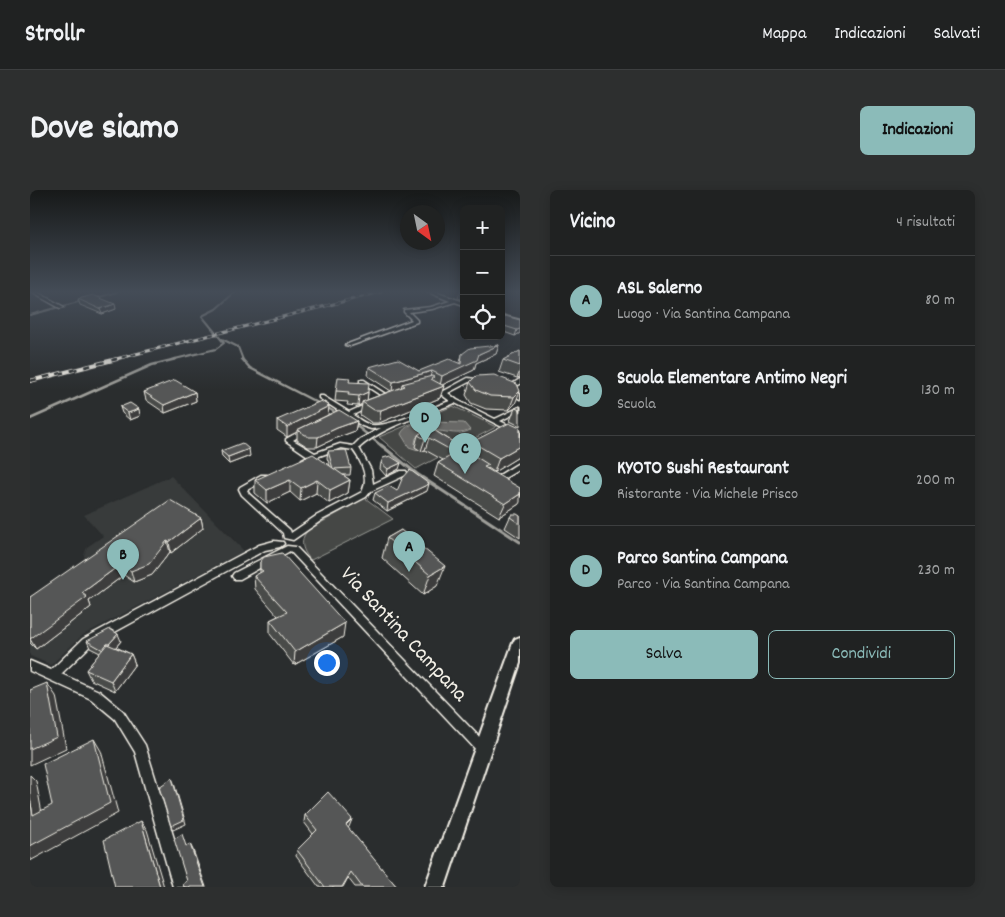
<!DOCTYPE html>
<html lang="it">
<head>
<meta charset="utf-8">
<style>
	body { margin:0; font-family:Dekko,sans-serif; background:#2d2f2f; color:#f1f3f6 }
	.controls { position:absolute; right:15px; top:15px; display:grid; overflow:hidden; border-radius:8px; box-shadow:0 2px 12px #0003 }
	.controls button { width:45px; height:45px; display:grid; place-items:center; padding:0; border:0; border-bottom:1px solid #3d3f40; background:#202222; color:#f1f3f6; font:25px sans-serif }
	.compass { position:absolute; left:370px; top:15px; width:45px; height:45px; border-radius:50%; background:#202222; box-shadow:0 2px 12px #0003; rotate:147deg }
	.you { position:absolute; left:296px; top:472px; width:18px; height:18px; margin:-12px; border:4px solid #fff; border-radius:50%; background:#1a73e8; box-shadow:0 0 0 8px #1a73e833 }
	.badge { display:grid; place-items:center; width:32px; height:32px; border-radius:50%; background:#8bbbb9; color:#111; font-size:16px; font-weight:700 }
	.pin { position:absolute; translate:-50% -41px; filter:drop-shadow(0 1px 2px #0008) }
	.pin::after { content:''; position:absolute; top:26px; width:18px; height:15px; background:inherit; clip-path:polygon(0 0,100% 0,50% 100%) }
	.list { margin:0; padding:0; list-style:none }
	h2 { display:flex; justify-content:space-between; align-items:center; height:65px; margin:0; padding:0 20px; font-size:21px }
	h2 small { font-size:16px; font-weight:400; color:#a2a4a5 }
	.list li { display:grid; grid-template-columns:32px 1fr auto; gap:15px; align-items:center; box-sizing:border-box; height:90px; padding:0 20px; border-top:1px solid #3d3f40 }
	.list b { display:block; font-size:19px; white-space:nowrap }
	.list p { margin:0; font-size:16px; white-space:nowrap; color:#a2a4a5 }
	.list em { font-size:16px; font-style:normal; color:#a2a4a5 }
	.actions { display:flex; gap:10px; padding:15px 20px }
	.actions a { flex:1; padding:11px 0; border:1px solid #8bbbb9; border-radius:8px; text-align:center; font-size:18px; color:#8bbbb9 }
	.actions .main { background:#8bbbb9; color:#111 }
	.icon { flex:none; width:28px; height:28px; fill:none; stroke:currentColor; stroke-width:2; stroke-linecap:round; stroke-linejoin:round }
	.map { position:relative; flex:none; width:490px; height:697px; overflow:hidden; border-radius:8px }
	header { display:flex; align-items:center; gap:30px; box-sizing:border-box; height:70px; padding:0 25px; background:#202222; border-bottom:1px solid #3d3f40 }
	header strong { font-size:24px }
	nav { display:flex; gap:28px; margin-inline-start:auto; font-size:18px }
	.intro { display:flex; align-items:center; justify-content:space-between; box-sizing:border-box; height:120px; padding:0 30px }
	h1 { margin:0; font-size:35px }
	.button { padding:12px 22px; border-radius:8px; background:#8bbbb9; color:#111; font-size:18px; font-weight:700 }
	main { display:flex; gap:30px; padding:0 30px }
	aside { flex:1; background:#202222; border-radius:8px; box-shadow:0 2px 12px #0003 }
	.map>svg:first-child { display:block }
	.built { fill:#373a3a }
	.green { fill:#444645; stroke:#9c9c96 }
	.water { fill:#676866; stroke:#9f9f9a }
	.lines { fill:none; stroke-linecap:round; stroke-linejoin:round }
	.stream-far2 { stroke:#9f9f9a; stroke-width:2 }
	.stream-far1 { stroke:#9f9f9a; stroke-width:2.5 }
	.stream { stroke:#9f9f9a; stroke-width:3 }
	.street-casing { stroke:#f4f1e8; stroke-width:3 }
	.secondary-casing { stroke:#f4f1e8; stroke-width:4 }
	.street { fill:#2a2d2e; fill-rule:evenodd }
	.secondary { fill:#2a2d2e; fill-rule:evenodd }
	.rail-far1-casing { stroke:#f4f1e8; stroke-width:3 }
	.rail-casing { stroke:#f4f1e8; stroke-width:4 }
	.rail-far1 { stroke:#2a2d2e; stroke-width:2; stroke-dasharray:5; stroke-linecap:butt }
	.rail { stroke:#2a2d2e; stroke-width:2.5; stroke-dasharray:7; stroke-linecap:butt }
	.wall { fill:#494b4a; stroke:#f4f1e8 }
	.shaded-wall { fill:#3c3d3c; stroke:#f4f1e8 }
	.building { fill:#555756; stroke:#f4f1e8 }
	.labels { text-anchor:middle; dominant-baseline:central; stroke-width:4; stroke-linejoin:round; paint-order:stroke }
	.near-street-label { font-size:22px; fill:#f4f1e8; stroke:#2a2d2e }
</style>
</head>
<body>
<header>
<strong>Strollr</strong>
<nav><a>Mappa</a><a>Indicazioni</a><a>Salvati</a></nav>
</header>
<div class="intro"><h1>Dove siamo</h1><a class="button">Indicazioni</a></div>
<main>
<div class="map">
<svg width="490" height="697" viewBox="0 0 490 697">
	<rect width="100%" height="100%" fill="#2a2d2e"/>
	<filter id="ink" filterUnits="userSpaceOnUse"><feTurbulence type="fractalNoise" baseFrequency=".02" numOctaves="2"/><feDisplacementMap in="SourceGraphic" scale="10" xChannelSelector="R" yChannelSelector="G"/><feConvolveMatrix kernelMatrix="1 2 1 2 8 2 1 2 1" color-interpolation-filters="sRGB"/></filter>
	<g filter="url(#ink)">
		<path class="built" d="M141,286l73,75 -161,84 -32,30 -21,-9v-57l55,-39 -1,-5 3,-8 16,-11 -19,-21z"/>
		<g class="green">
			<path d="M423,216l43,21 -80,42 -37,-32z"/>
			<path d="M335,308l28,21 -82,41c-9,-9 -12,-20 -3,-30z"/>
		</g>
		<path class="water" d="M402,232l32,1 6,7c-16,10 -40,-9 -54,8l-1,5 3,7 -9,-3 -8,-13c6,-12 19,-11 31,-12z"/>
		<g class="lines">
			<g class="stream-far2">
				<path d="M66,108l21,-6"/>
				<path d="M0,125l52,-14"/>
				<path d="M192,149l16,8 5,13"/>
				<path d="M141,170l45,-11 8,-6 -22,-27 14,-7 19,-17"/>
			</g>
			<g class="stream-far1">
				<path d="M212,169l8,9 70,36"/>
				<path d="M296,217l12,7"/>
				<path d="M0,229l122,-54 24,-6"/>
				<path d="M324,234l29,23"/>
			</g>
			<path class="stream" d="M351,255l36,29 103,68"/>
			<defs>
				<g id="street">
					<path d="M1,102h6l27,15 -4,1z"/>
					<path d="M398,102h7l29,10v3l-9,-3 -23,7 -23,3 8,8v2l-67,24 -5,-1 67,-25 -8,-8v-2l27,-3 19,-6z"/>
					<path d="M471,125l19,5v2l-19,-5z"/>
					<path d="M438,188l15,2 3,2 -3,2 -14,-2 -21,11 9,7 38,19 25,-12v4l-20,10 20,10v5l-65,-33c-32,13 -70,22 -96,45l12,22 2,14 27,-13h6l1,2 -1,2 -35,16 -5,6 -44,23 -29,20 -9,-2 -1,-5 -41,-38 -3,-6 1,-2 21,-12h6l1,2 -1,2 -20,11 2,4 41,36 1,3 25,-17 46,-24c7,-14 0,-30 -9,-42l-12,-2 -35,13 -4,-2 6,-3 -22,-15v-2l19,-11h4v2l-16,10 22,13 25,-9 13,2 7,-7 21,-11 -10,1 -9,-3 -43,-28v-2h4l26,16 20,-9h4v2l-20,10c6,4 12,9 18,10 20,2 59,-17 79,-24l-19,-14v-2h4l9,6z"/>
					<path d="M490,189v5l-8,5 8,5v5l-16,-10z"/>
					<path d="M330,190h4l26,17 -5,1 -25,-16z"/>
					<path d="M487,274h3v5l-17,10 17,11v6l-27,-17z"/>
					<path d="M244,351l9,1 1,2 -4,3 -15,3 -174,95 -30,29 38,17 24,20 22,34 44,142h-16l-38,-135 -20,-33 -24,-20 -61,-28v-10l21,9 32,-31 176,-94z"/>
					<path d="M257,356l9,1 191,198 2,4 -2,4 -4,2 -4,-2 -189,-202 -50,28h-6l-2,-3 2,-3z"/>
				</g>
				<path id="secondary" d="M490,447v26l-75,224h-20l88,-244 2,-4z"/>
			</defs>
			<use href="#street" class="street-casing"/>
			<use href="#secondary" class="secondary-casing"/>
			<use href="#street" class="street"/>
			<use href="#secondary" class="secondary"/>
			<defs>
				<path id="rail-far1" d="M82,170l269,-68"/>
				<path id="rail" d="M0,191l87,-22"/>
			</defs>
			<use href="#rail-far1" class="rail-far1-casing"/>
			<use href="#rail" class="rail-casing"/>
			<use href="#rail-far1" class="rail-far1"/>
			<use href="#rail" class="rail"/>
		</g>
		<g class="wall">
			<path d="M430,102h4v8l-6,-2z"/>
			<path d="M48,109l38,10 -14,5 -22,-9z"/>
			<path d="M475,126l15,17 -5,3 -14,-5v-13z"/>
			<path d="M469,155l-3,9 -20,9 -2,7 -32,15 -2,13 -61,25h-7l-12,-8 2,-11 -4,2 -11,-1 1,-3 -13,-1 1,-10 13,-9 19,10 -1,8 24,-9 -23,-15 1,-9 50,4 41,-8 2,-9z"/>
			<path d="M490,161v26l-3,1 -18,-6 4,-12z"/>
			<path d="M440,192l47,2 -2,20 -6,6 -23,-1 -15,-6 -5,-8z"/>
			<path d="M114,202h51l1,9 -31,12 -19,-13z"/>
			<path d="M490,216v20l-10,-5 5,-13z"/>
			<path d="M90,217l20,9 -10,4 -8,-7z"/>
			<path d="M298,225l29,6 -2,10 -19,7 -19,9h-9l-11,-7v-8l-10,5 -10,-7v-10z"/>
			<path d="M399,237l40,25 3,-10 48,-14v28l-26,16 -6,-4 -1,1 32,35 -20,13 -65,-41 4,-13 5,-3 -18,-10 -4,1 -6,-4 3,-12z"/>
			<path d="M191,261l29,5 -21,8 -7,-7z"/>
			<path d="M298,261l23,17 -1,7h-7l7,5 -2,13 -19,10 -13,-10 -16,8 -10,-9 -23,11 -12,-10v-13l75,-14 -3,-8z"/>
			<path d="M351,273l18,6 -13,7 -6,-7z"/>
			<path d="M367,301h30l-40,20 -14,-11 2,-7z"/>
			<path d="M490,326v22l-15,-10 5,-11z"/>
			<path d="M171,328l2,10 -32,25 -1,-1 -18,23 -18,7 -10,-7 -35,26 2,6 -55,42 -6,-6v-46z"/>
			<path d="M371,340l36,56 -14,9 -41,-37 5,-20z"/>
			<path d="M230,372l83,75 -49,28 -24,-31v-14l8,-4 -23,-27 -1,-13 6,-3z"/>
			<path d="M57,451h34l-5,6 15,7 4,10 -20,27 -24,-11 -5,-10 14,-17 -10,-5z"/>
			<path d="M275,625l47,4 -4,9 49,59h-42l-7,-9 -5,9h-24l-23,-31 1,-6 16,-16 -9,-12z"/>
		</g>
		<g class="shaded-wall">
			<path d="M85,114l1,5 -14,5 -2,-5z"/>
			<path d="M490,139v4l-5,3 2,-6z"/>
			<path d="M469,155l-3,9 -20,9 -2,7 -34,16 2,-10 37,-22z"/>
			<path d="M402,181l-3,9 -27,4 -1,5 -9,3 1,-10z"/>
			<path d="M490,181v6l-3,1z"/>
			<path d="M414,196l-4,12 -61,25 2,-13z"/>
			<path d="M490,201l-5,13 -6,6 5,-13z"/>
			<path d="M165,202l1,9 -31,12 -1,-8z"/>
			<path d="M338,202l-1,10h-5v2l-4,2 1,-10z"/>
			<path d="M299,216l-1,9 -31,15v2l-10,5v-10z"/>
			<path d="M109,219l1,7 -10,4 -2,-7z"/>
			<path d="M327,231l-2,10 -19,7 -19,9 1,-10 19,-9z"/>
			<path d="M399,248l-4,12 -4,1 4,-12z"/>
			<path d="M490,256v10l-26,16 5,-14z"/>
			<path d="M219,259l1,7 -21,8 -1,-7z"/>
			<path d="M371,273l-2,6 -13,7 2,-7z"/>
			<path d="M260,290v12l-23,11v-13z"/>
			<path d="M287,290l-1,13 -16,8 1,-13z"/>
			<path d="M320,290l-2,13 -19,10 1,-13z"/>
			<path d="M399,294l-2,7 -40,20 1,-8z"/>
			<path d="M490,304v8l-1,2 -20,13 6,-13z"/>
			<path d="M171,328l2,10 -32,25 -2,-11z"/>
			<path d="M137,351l3,11 -18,23 -18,7 -3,-11z"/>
			<path d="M91,374l3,11 -35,26 2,6 -55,42 -6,-10 52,-46z"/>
			<path d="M415,376l-8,20 -14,9 7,-20z"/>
			<path d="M315,433l-2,14 -49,28 1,-13z"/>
			<path d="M88,444l3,7 -14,16 -3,-7z"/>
			<path d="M101,464l4,10 -20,27 -4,-10z"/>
			<path d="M17,493l9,13 10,52 -36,17v-16z"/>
			<path d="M64,549l7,12 17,62 -88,48v-15z"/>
			<path d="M0,585l6,6 8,43 -11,-9 -3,-17z"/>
			<path d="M142,588l2,5 12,41 -13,6 -2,-4z"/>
			<path d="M322,629l-3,8 -6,6 3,-8z"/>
			<path d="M111,631l6,9 17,57h-4z"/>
			<path d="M160,654l3,6 13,37h-1z"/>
		</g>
		<g class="building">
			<path d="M63,105l22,9 -15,5 -22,-10z"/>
			<path d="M475,126l15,4v9l-3,1 -16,-5v-7z"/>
			<path d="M469,155l-20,9 -2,6 -35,16 -10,-5 -39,11 -24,-15 29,-8 21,12 30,-12 12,5 1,-10 8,-6z"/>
			<path d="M490,161v15l-17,-6z"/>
			<path d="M464,185l23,9 3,7 -6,6 -24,-1 -14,-6 -6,-8 6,-6z"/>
			<path d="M402,186l2,1 -3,2 13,7 -63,24h-7l-12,-8 43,-16 -3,-2z"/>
			<path d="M308,187l12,1 -1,4 20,1 -1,9 -9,4 -11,-1 1,-3 -13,-1z"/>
			<path d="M145,190l20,12 -31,13 -20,-13z"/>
			<path d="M291,211l8,5 -42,21 -10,-7z"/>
			<path d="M100,213l9,6 -11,4 -8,-6z"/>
			<path d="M490,216v4l-5,-2z"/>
			<path d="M309,220l18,11 -20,7 -19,9h-9l-12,-7z"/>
			<path d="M479,233l11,5v18l-21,12 -27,-16z"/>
			<path d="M399,237l60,38 -5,2 36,21v6l-15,10 -67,-41 18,-10 -27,-15 -4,1 -7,-4z"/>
			<path d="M212,253l7,6 -21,8 -7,-6z"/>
			<path d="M316,260l5,18 -18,1 -5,-18z"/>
			<path d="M283,264l37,26 -20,10 -13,-10 -16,8 -11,-8 -23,10 -12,-10z"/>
			<path d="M360,266l11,7 -13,6 -7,-6 2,-5z"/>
			<path d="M380,280l19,14 -41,19 -13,-10 14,-7 8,5 5,-12z"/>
			<path d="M140,310l31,18 -32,24 -2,-1 -18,23 -18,7 -10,-7 -39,29 5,4 -57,42v-42z"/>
			<path d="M482,324h5l3,2v8l-10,-7z"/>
			<path d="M371,340l44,36 -15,9 -43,-37z"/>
			<path d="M252,363l63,70 -50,29 -25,-32 17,-8 -33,-36 9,-5 -3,-2v-7l4,-5z"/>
			<path d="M80,439l8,5 -9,10h-2l-4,6 -16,-9z"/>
			<path d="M77,454l24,10 -20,27 -25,-11z"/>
			<path d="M17,493l10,54 -27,12v-59z"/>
			<path d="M64,549l16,64 -80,43v-48l3,17 19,-10 -9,-41z"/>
			<path d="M142,588l12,42 -13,6 -12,-39z"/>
			<path d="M298,602l24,27 -6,6 51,62h-35l-11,-15 -9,15h-17l-28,-37 20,-20 -12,-15z"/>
			<path d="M111,631l19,66h-45l-11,-47z"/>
			<path d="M152,644l4,12 4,-2 15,43h-21l-1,-3 4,-3 -13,-42z"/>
		</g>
	</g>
	<linearGradient id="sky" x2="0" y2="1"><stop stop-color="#171919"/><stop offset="0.51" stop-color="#444c57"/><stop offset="1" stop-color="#444c57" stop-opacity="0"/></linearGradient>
	<rect width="490" height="200" fill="url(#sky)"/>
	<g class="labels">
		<g class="near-street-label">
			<text transform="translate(373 445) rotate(47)">Via Santina Campana</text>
		</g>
	</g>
</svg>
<div class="controls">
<button>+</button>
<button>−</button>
<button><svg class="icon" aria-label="locate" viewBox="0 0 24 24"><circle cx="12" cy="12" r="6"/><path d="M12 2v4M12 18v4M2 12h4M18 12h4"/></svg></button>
</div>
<svg class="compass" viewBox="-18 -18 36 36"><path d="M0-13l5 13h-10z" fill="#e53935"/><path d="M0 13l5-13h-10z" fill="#a2a4a5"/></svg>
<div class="you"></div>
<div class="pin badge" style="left:379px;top:382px">A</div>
<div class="pin badge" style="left:93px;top:390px">B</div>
<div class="pin badge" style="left:435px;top:284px">C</div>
<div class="pin badge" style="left:395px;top:253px">D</div>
</div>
<aside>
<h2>Vicino<small>4 risultati</small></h2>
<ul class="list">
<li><span class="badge">A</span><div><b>ASL Salerno</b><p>Luogo · Via Santina Campana</p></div><em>80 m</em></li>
<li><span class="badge">B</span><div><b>Scuola Elementare Antimo Negri</b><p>Scuola</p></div><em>130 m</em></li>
<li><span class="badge">C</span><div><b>KYOTO Sushi Restaurant</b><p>Ristorante · Via Michele Prisco</p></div><em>200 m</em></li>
<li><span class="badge">D</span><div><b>Parco Santina Campana</b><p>Parco · Via Santina Campana</p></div><em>230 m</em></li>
</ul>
<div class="actions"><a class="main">Salva</a><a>Condividi</a></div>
</aside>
</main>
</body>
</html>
